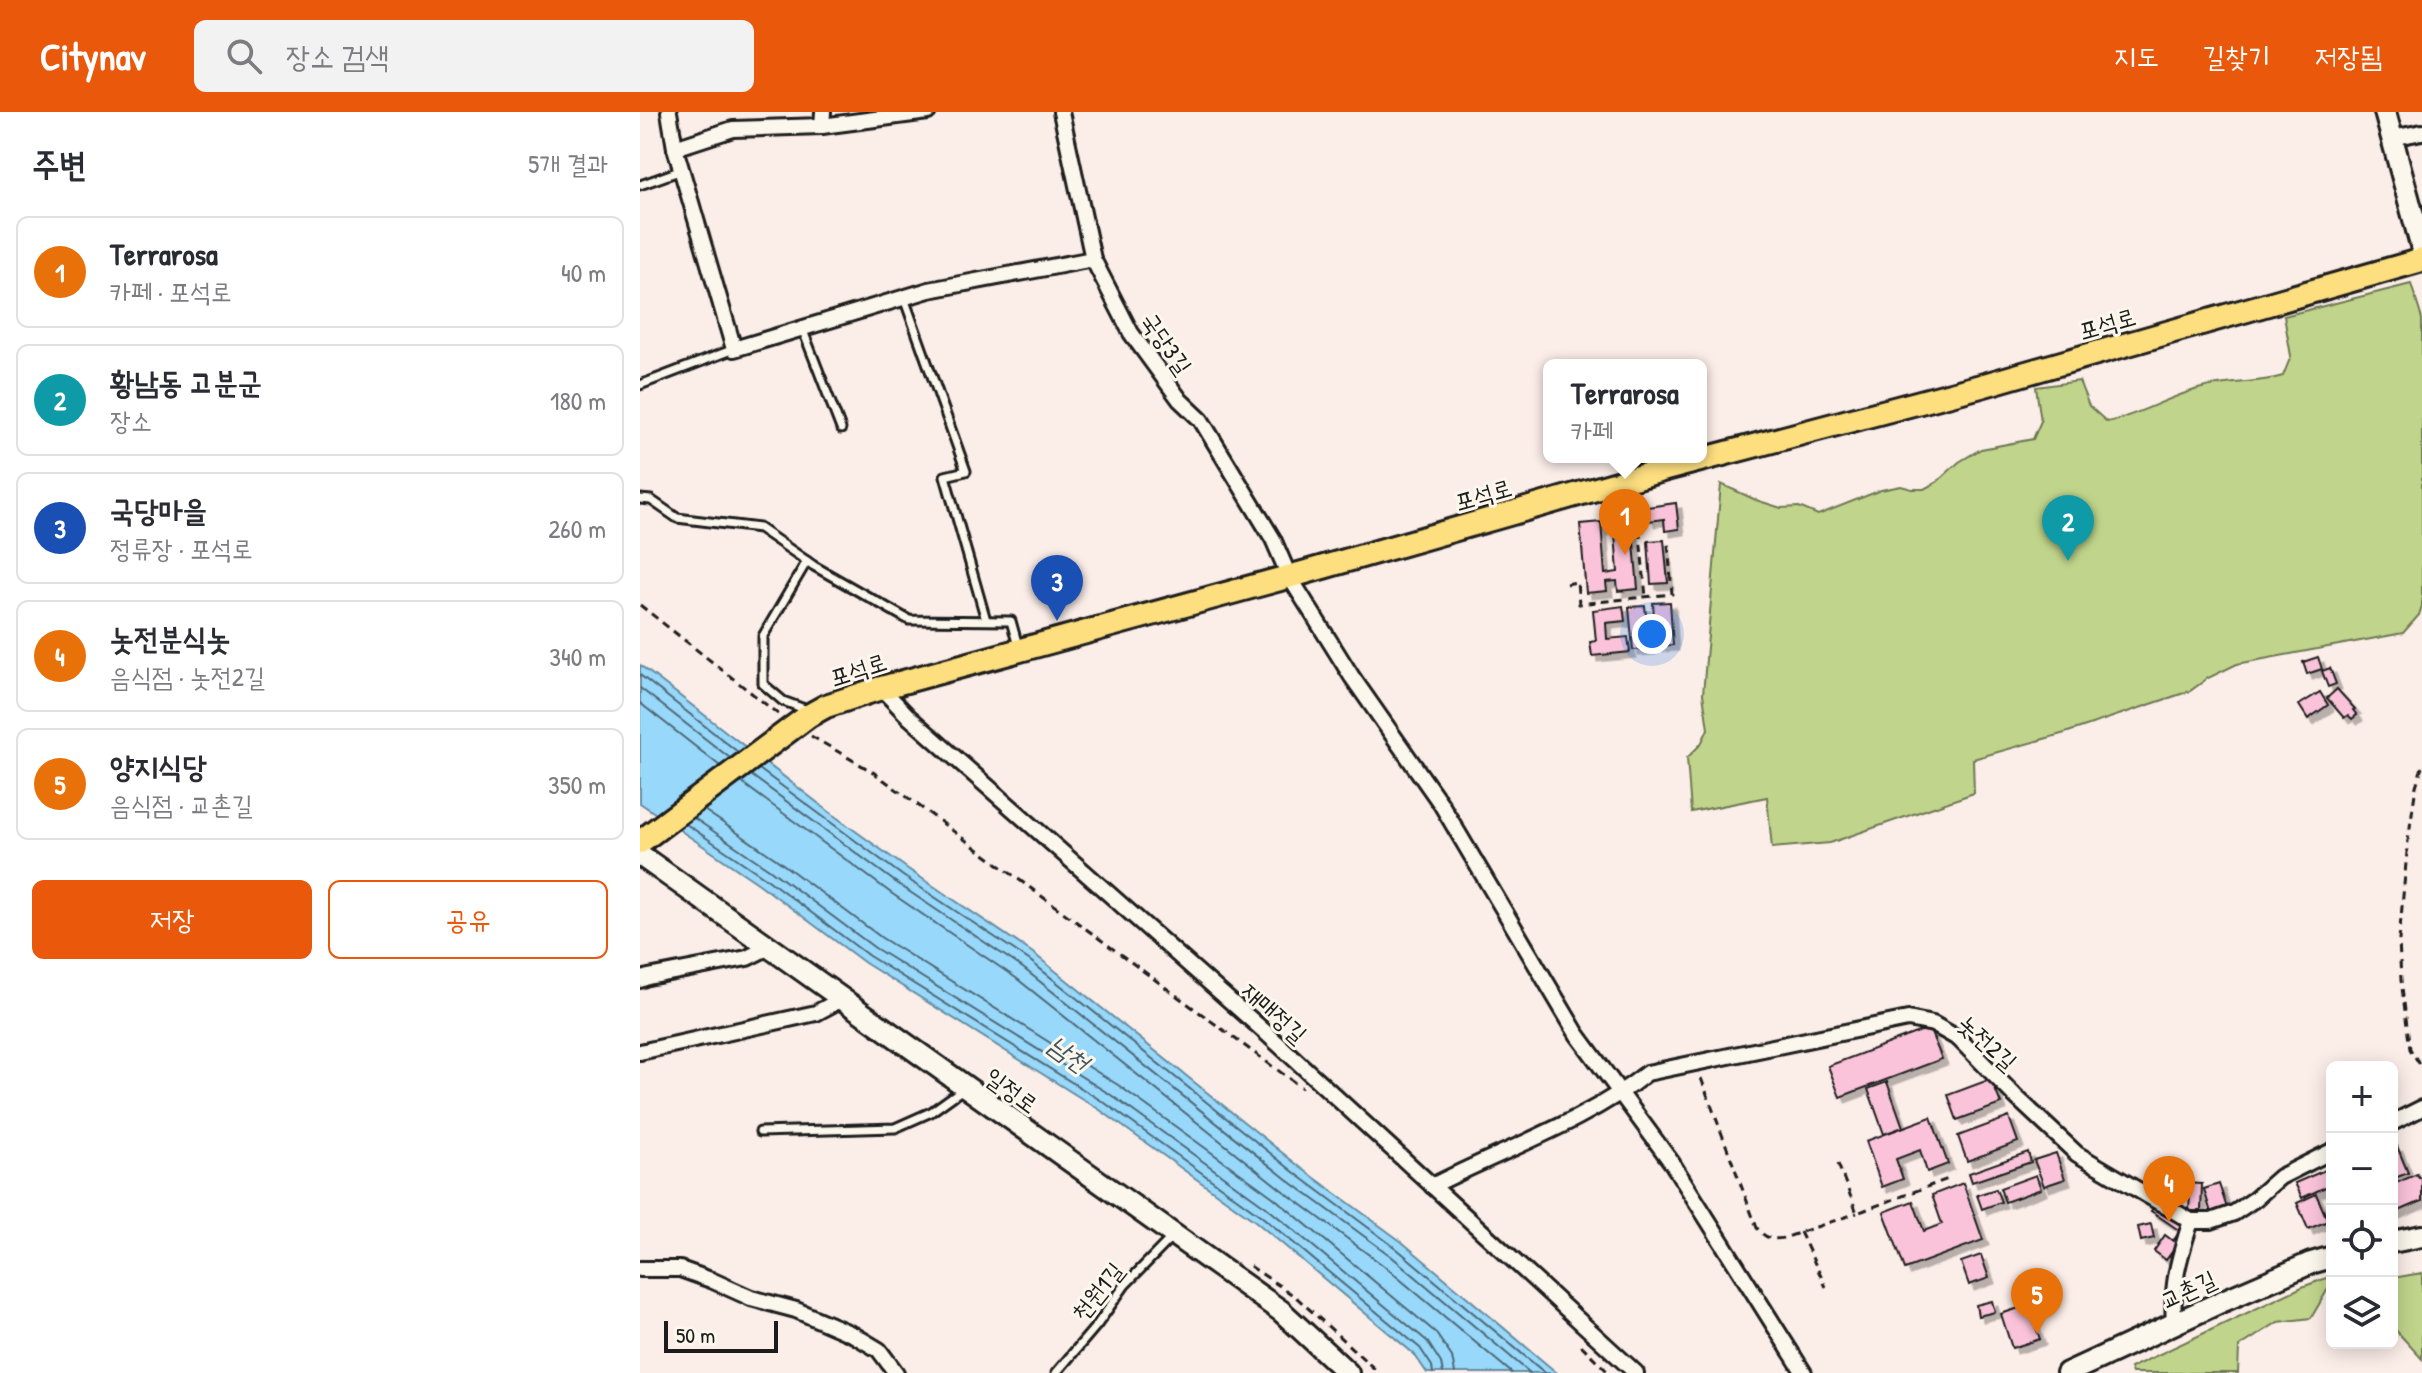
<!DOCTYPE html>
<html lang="ko">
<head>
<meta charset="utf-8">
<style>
	body { margin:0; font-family:"Patrick Hand","Poor Story",sans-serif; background:#f2f2f3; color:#2b2b33 }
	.controls { position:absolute; right:24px; bottom:24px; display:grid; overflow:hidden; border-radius:12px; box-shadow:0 4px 20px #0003 }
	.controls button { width:72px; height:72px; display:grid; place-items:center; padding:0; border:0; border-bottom:2px solid #e1e1e2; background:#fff; color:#2b2b33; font:40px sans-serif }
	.scale { position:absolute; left:24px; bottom:20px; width:114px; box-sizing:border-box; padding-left:8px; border:4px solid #1c1c1c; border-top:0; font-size:22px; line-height:28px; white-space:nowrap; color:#1c1c1c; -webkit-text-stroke:6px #fbf7ec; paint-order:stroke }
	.you { position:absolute; left:1012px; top:522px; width:28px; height:28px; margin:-20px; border:6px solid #fff; border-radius:50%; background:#1a73e8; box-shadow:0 0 0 12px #1a73e833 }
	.badge { display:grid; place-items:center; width:52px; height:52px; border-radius:50%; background:#ea580c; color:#fff; font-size:26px; font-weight:700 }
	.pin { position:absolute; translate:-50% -66px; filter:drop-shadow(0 2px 4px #0008) }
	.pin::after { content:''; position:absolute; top:42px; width:28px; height:24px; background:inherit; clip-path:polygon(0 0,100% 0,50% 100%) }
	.popup { position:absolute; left:903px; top:247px; width:164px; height:104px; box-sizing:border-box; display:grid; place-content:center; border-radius:12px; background:#fff; filter:drop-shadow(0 2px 6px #0005); font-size:26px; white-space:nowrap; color:#7c7c81 }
	.popup b { font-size:30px; color:#2b2b33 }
	.popup::after { content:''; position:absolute; left:50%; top:100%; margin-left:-16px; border:16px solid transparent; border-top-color:#fff }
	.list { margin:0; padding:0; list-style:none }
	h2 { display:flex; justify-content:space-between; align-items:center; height:104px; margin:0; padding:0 32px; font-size:34px }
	h2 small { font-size:26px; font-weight:400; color:#7c7c81 }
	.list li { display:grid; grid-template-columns:52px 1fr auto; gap:24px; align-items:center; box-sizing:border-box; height:112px; margin:0 16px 16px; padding:0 16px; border:2px solid #e1e1e2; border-radius:12px }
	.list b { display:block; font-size:30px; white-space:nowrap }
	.list p { margin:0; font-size:26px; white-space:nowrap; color:#7c7c81 }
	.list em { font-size:26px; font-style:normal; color:#7c7c81 }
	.actions { display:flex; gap:16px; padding:24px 32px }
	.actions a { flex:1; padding:18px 0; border:2px solid #ea580c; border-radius:12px; text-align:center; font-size:28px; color:#ea580c }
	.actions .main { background:#ea580c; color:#fff }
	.icon { flex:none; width:44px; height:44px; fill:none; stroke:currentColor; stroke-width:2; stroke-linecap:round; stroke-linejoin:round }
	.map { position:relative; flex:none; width:1782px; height:1261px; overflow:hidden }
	header { display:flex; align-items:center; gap:48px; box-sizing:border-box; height:112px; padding:0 40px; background:#ea580c; color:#fff }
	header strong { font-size:38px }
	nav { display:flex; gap:44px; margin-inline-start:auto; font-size:28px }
	.search { width:560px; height:72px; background:#f2f2f3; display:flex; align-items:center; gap:20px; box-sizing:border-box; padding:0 28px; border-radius:12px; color:#7c7c81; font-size:30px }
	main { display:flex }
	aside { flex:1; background:#fff }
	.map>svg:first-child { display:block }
	.green { fill:#c0d58b; stroke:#6e7854; stroke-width:2 }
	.water { fill:#98d8fa; stroke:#668da1; stroke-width:2 }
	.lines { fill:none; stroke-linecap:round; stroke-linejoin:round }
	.shore { stroke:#4e6775; stroke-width:2 }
	.building { fill:#fac3da; stroke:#1c1c1c; stroke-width:2; filter:url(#shadow) }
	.lane-casing { stroke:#1c1c1c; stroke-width:13 }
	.street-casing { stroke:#1c1c1c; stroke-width:20 }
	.secondary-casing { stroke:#1c1c1c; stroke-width:26 }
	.primary-casing { stroke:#1c1c1c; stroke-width:28 }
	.path { stroke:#1c1c1c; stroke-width:3; stroke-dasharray:8 6; stroke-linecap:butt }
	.lane { stroke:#fbf7ec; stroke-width:7 }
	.street { stroke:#fbf7ec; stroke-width:14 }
	.secondary { stroke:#fbf7ec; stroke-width:20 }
	.primary { stroke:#fddf80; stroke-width:22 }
	.labels { text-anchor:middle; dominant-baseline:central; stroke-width:6; stroke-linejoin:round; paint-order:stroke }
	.street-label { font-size:24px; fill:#1c1c1c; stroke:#fbf7ec }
	.water-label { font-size:26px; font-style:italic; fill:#41545f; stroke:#fbf7ec }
</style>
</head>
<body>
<header>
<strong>Citynav</strong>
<div class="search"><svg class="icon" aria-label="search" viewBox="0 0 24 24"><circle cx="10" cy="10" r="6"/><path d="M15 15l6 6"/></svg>장소 검색</div>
<nav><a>지도</a><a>길찾기</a><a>저장됨</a></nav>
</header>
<main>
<aside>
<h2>주변<small>5개 결과</small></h2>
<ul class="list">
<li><span class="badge" style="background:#e8710a">1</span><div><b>Terrarosa</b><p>카페 · 포석로</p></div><em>40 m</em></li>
<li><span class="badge" style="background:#0f9aa8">2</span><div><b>황남동 고분군</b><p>장소</p></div><em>180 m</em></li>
<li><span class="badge" style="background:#1a4fb4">3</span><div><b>국당마을</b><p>정류장 · 포석로</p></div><em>260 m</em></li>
<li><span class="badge" style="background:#e8710a">4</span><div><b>놋전분식놋</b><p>음식점 · 놋전2길</p></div><em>340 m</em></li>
<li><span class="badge" style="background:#e8710a">5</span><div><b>양지식당</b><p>음식점 · 교촌길</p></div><em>350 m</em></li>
</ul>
<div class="actions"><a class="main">저장</a><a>공유</a></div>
</aside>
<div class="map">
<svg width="1782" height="1261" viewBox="0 0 1782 1261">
	<defs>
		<filter id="shadow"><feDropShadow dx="5.5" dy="5.5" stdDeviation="0" flood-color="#0004"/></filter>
	</defs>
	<rect width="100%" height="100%" fill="#fbede8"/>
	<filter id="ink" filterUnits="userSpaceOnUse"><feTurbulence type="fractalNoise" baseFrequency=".0125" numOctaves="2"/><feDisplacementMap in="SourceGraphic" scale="16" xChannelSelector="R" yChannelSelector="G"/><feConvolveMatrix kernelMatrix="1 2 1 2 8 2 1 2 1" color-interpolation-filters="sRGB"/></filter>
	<g filter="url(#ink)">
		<g class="green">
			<path d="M1771,172l11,35v287l-3,9 -16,18 -166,31 -29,14 -18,13 -125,42 -92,26 1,34 -144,50 -58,5 -5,-51 -76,15 -4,-54 14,-14 7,-15 -5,-35 18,-210 35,16 25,8 18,-1 19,8 63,-25 20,-4 11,3h12l13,-7 22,-20 22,-13 52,-10 8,-18 -5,-34 43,-6 10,25 18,16c33,-7 62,-26 95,-34 26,-7 54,-4 81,-12l8,-20 -7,-40z"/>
			<path d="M1782,1161v86l-30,-33v-48z"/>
			<path d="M1692,1164v6l-21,36 -33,4 -39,25 -1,26h-106l-2,-5 172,-81z"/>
		</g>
		<path class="water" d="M0,553l196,152 72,52 125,84 267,214 102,75 155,131h-130l-13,-19 -159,-133 -155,-111 -235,-147 -106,-79 -119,-81z"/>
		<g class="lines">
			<g class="shore">
				<path d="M0,563l98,77"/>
				<path d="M0,576l90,70"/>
				<path d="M0,591l80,63"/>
				<path d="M119,657l144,107 126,84 266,213 102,76 148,124"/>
				<path d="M111,663l147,109 125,84 266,213 102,75 139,117"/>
				<path d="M101,670l150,111 125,85 266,212 102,76 128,107"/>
				<path d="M64,698l72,49 106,79 236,147 155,112 162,135 17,25 3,16"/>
				<path d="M54,706l75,51 106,79 236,147 155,112 161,134 14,22 2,10"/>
				<path d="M46,712l78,53 105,79 236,147 155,112 160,133 12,18 1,7"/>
			</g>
		</g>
		<g class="building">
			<path d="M1036,391l3,26 -14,2 -1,-12 -15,2 -2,-14z"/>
			<path d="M992,408l6,69 -20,2 -1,-10 -11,1 1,9 -21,2 -6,-69 21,-2 4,52 13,-2 -4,-51z"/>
			<path d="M1024,428l4,43 -17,1 -3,-43z"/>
			<path d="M1030,490l3,43 -17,1 -3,-43z"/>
			<path d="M983,494l2,15 -19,2 1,16 21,-2 2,15 -38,4 -2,-14 6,-1 -3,-31z"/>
			<path d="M1005,494l5,43 -17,1 -4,-43z"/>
			<path d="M1678,545l4,12 -15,5 -4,-12z"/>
			<path d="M1690,556l6,16 -8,3 -6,-16z"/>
			<path d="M1697,577l18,20 -2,1 4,5 -5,4 -4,-4 -4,3 -17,-20z"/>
			<path d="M1680,580l8,13 -20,14 -9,-14z"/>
			<path d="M1289,916l13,31 -102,38 -12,-31z"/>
			<path d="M1351,967l10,25 -44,16 -9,-25z"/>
			<path d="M1247,970l16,45 -19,7 -16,-45z"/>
			<path d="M1291,1005l17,47 -21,8 -7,-22 -24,9 7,20 -21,8 -16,-46z"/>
			<path d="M1369,1005l9,25 -51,19 -9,-25z"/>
			<path d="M1757,1034l11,27 -16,6v-31z"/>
			<path d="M1388,1040l3,10 -59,20 -3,-9z"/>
			<path d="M1416,1041l9,26 -21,7 -10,-26z"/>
			<path d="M1692,1055v17l-30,14 -7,-15z"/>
			<path d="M1777,1062l2,4 3,-1v24l-30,13v-34l2,4z"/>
			<path d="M1396,1063l5,14 -36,13 -5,-14z"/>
			<path d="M1323,1071l20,57 -78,29 -21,-57 29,-11 11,30 18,-7 -10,-29z"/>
			<path d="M1542,1071l20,1 -1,27h-12l1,-18 -9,-1z"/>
			<path d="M1579,1072l8,24 -16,5 -7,-24z"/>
			<path d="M1356,1077l5,13 -19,7 -5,-14z"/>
			<path d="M1676,1082l12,27 -20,8 -11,-26z"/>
			<path d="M1515,1094l28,21 -3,4 -29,-20z"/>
			<path d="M1511,1112l3,14 -13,3 -3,-14z"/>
			<path d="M1538,1122l5,3 -17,23 -12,-9 11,-16 8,6z"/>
			<path d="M1341,1143l8,23 -20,7 -8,-23z"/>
			<path d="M1352,1189l3,11 -17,4 -2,-11z"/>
			<path d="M1388,1193l12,34 -28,9 -11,-34z"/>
		</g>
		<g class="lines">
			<defs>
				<g id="lane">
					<path d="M0,73l42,-15"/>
					<path d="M264,186l62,173 -21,5 41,144"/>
					<path d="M162,216l39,101"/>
					<path d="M0,273l94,-36"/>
					<path d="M0,387l11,1 26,18 82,10 55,38 95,54 102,1 7,25"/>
					<path d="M167,449l-44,75v48l20,17 27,10"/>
					<path d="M120,1020l135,-4 36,-16 32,-23"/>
					<path d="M416,1261l41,-48 28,-40 46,-47"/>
				</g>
				<g id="street">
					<path d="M29,0l6,36 59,201 195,-59 164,-31"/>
					<path d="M421,0l32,147 38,74 49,67 21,20 72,119 16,37 63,101 89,127 136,230 95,129 132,210"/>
					<path d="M182,14l106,-14"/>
					<path d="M1752,26l30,-6"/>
					<path d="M35,36l58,-19 89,-3 1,-14"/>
					<path d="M241,576l28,29 355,314 372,342"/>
					<path d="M0,868l8,-3 99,-19 22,-11"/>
					<path d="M0,940l176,-39 26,-14"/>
					<path d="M1752,1011l30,-15"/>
					<path d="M792,1074c70,-36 154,-64 215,-113l261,-54 25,5 26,15 56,57 62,58 114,67c-12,37 -20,64 -17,103"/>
					<path d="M1551,1109h20l23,-8 21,-14 25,-22 52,-26"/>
					<path d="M0,1157h40l31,11 40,18 45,12 58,25 25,15 17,23"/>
				</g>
				<g id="secondary">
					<path d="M1745,0l37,137"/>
					<path d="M0,743l641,456 67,62"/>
					<path d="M1752,1130l30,-6"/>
					<path d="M1427,1261l156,-72 88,-38 21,-6"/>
				</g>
				<path id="primary" d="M0,730l168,-126 18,-10 55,-18 425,-116 360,-103 315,-83 441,-126"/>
			</defs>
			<use href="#lane" class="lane-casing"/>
			<use href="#street" class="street-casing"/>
			<use href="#secondary" class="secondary-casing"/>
			<use href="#primary" class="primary-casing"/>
			<g class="path">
				<path d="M998,404l8,81"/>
				<path d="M926,472l11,-2 2,22 93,-10 -4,-52"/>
				<path d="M0,493l138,109"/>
				<path d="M171,624l62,36 429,316"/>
				<path d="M1782,655l-6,19 -8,55 -9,99 2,40 9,69 12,19"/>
				<path d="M1061,966l56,150c8,10 14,12 27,10l73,-25"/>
				<path d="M1198,1052l19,49 91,-34"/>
				<path d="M1160,1120l26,55"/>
				<path d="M610,1154l46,31 83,76"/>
				<path d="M941,1233l28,28"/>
			</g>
			<use href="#lane" class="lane"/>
			<use href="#street" class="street"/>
			<use href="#secondary" class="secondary"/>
			<use href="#primary" class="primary"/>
		</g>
	</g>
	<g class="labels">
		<g class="street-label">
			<text transform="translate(1467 211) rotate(-16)">포석로</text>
			<text transform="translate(527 231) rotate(55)">국당3길</text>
			<text transform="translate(843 382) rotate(-16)">포석로</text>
			<text transform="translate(218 557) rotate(-18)">포석로</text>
			<text transform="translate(635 900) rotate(42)">재매정길</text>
			<text transform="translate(1348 930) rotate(42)">놋전2길</text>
			<text transform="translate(372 978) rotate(36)">일정로</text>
			<text transform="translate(1548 1177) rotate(-25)">교촌길</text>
			<text transform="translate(457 1179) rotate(-51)">천원1길</text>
		</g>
		<g class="water-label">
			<text transform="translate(429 941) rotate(36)">남천</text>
		</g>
	</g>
</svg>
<div class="controls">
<button>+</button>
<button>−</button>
<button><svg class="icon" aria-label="locate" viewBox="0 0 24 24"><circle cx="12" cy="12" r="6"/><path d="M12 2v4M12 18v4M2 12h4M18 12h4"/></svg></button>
<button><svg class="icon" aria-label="layers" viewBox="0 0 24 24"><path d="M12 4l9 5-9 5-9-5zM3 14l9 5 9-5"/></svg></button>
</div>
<div class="scale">50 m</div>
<div class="you"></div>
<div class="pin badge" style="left:985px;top:443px;background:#e8710a">1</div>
<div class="popup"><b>Terrarosa</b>카페</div>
<div class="pin badge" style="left:1428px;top:449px;background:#0f9aa8">2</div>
<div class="pin badge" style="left:417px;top:509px;background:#1a4fb4">3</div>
<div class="pin badge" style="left:1529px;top:1110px;background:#e8710a">4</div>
<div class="pin badge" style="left:1397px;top:1222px;background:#e8710a">5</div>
</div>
</main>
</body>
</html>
